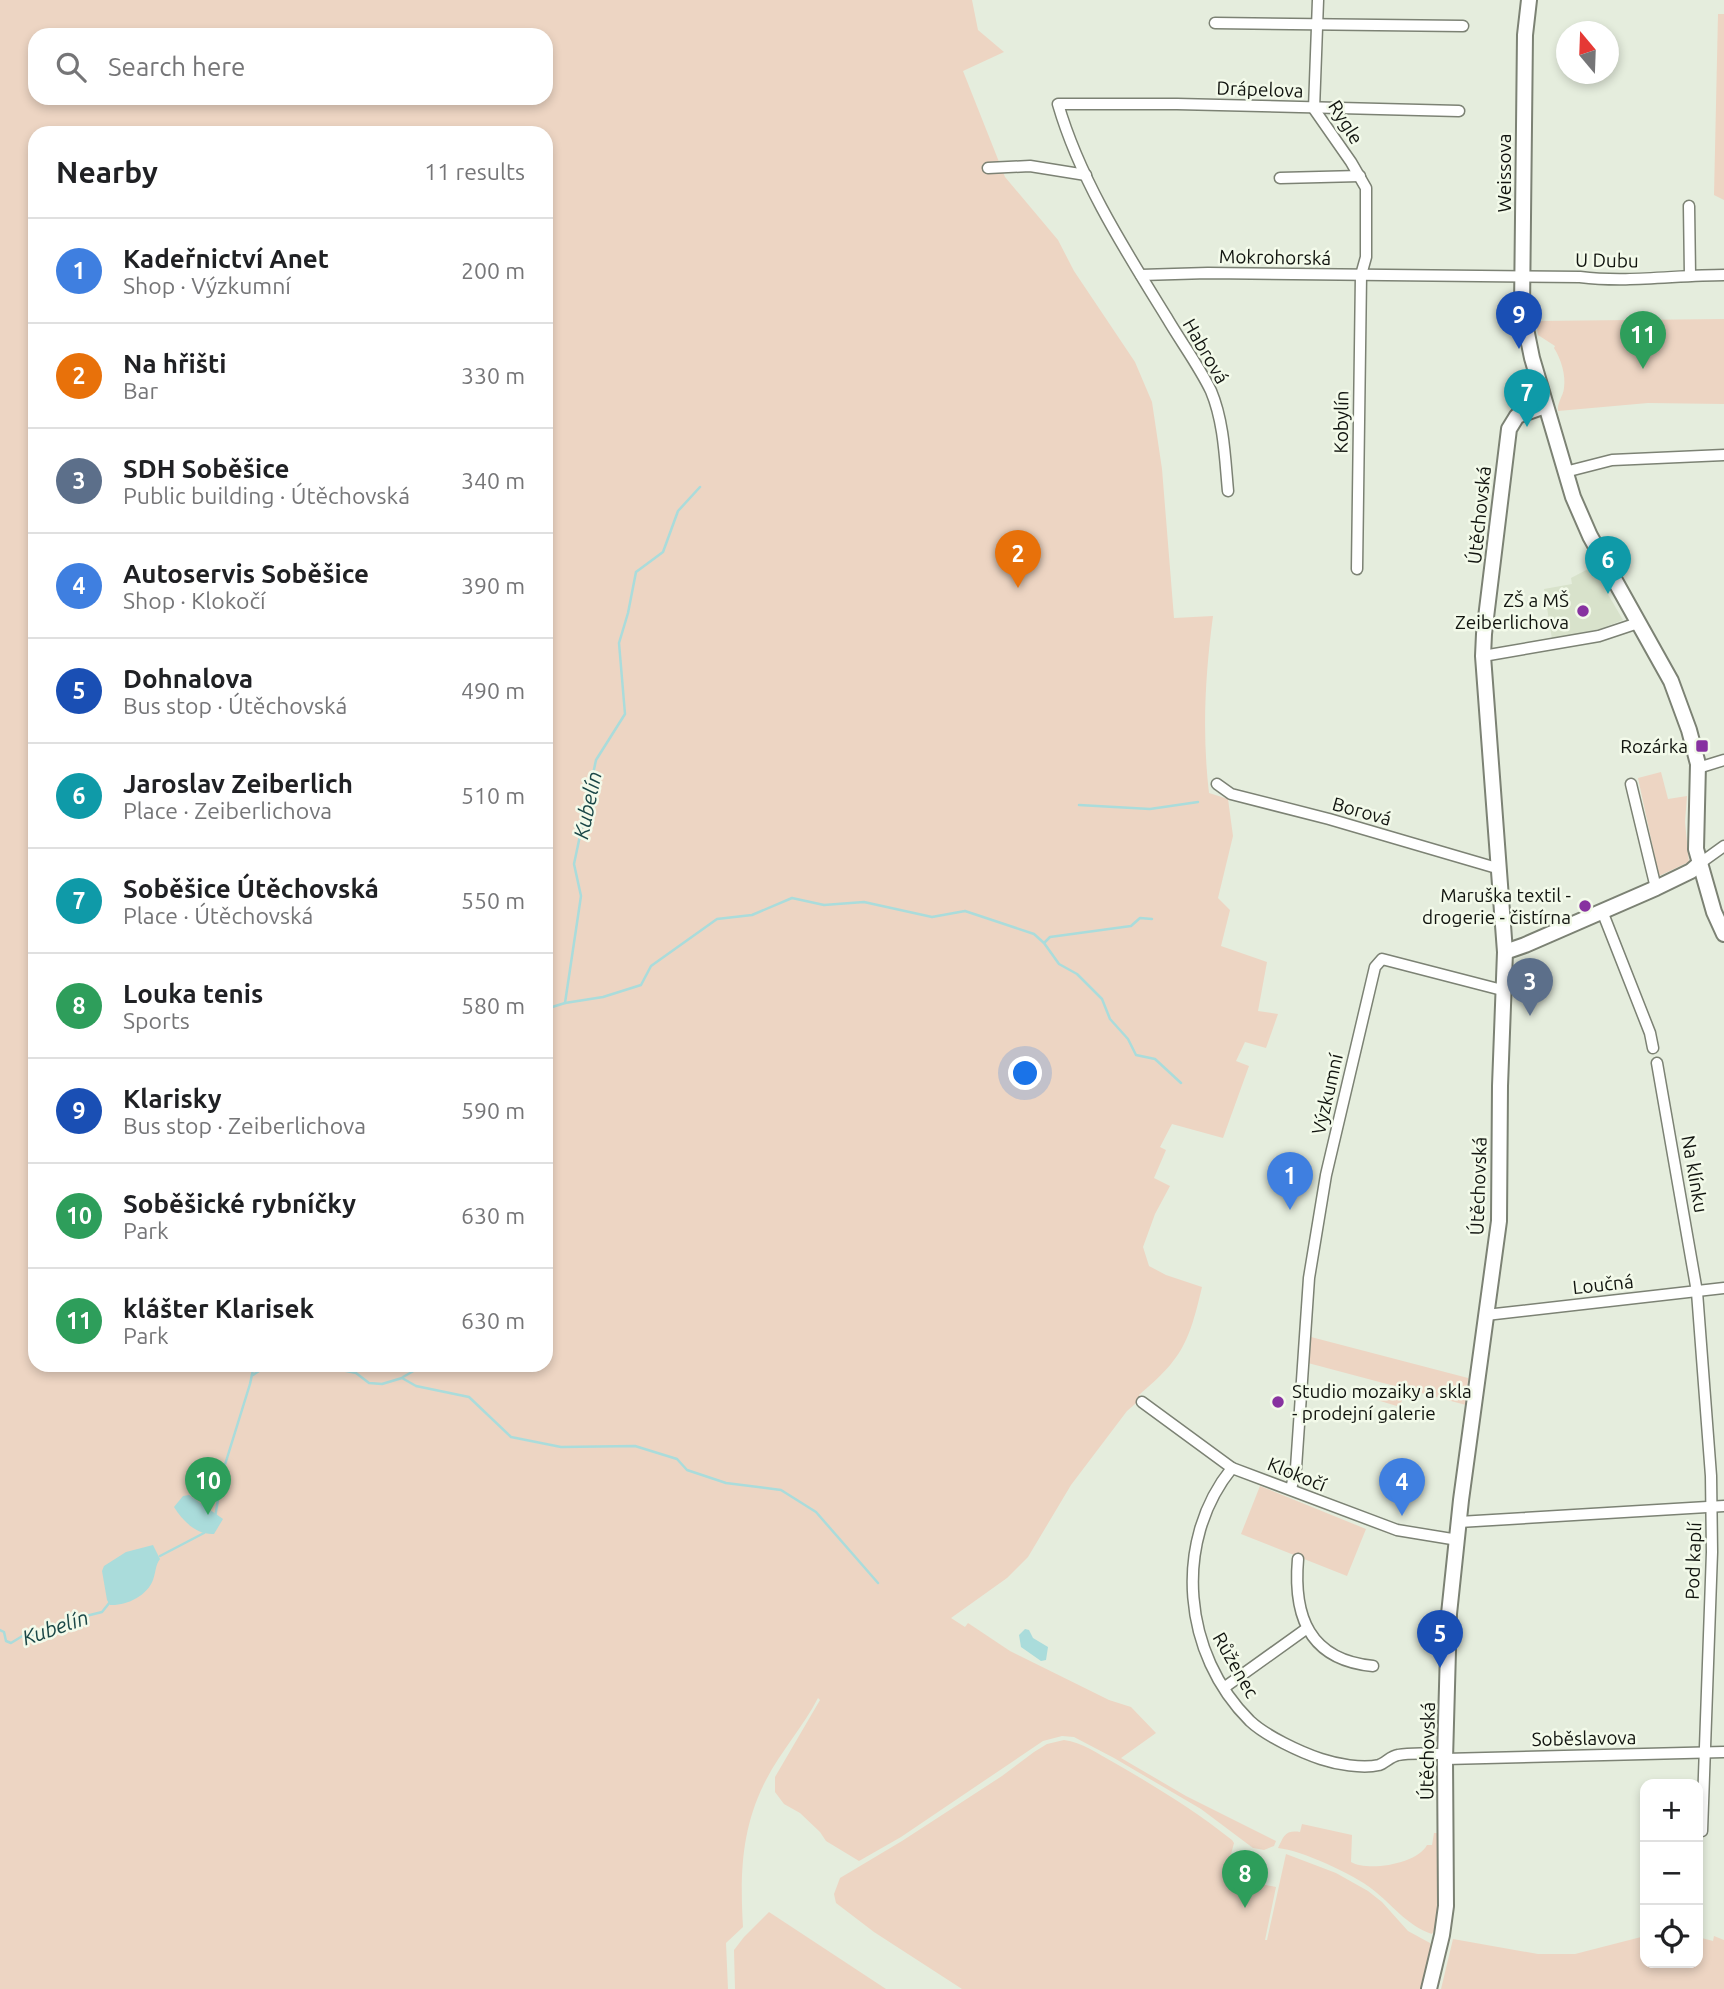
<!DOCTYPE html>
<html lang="en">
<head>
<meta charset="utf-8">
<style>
	body { margin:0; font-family:Ubuntu,sans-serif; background:#f6f6f6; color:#202124 }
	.controls { position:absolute; right:21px; bottom:21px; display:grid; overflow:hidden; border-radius:14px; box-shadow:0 4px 10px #0003 }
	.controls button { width:63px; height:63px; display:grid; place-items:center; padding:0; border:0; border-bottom:2px solid #e0e0e0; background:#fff; color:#202124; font:35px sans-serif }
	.compass { position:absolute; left:1556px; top:21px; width:63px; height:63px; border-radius:50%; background:#fff; box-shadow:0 4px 10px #0003; rotate:341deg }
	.you { position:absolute; left:1026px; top:1074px; width:24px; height:24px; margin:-18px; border:5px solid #fff; border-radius:50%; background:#1a73e8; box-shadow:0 0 0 10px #1a73e833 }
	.badge { display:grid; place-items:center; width:46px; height:46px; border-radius:50%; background:#0b8043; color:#fff; font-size:23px; font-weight:700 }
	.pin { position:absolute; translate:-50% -58px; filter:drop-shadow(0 2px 4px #0008) }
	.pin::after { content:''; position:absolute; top:37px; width:24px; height:21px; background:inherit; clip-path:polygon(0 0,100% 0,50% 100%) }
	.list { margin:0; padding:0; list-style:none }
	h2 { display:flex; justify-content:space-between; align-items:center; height:91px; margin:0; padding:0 28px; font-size:30px }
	h2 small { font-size:23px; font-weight:400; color:#757577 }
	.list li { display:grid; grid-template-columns:46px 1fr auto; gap:21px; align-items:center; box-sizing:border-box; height:105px; padding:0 28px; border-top:2px solid #e0e0e0 }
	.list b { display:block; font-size:26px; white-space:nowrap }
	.list p { margin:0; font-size:23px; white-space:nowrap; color:#757577 }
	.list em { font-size:23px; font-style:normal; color:#757577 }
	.icon { flex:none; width:38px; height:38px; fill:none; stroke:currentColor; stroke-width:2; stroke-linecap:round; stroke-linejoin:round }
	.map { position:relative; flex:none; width:1724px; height:1989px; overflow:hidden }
	.search { position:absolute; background:#fff; box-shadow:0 4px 10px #0003; left:28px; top:28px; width:525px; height:77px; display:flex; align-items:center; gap:18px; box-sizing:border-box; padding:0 24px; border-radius:21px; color:#757577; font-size:26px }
	.panel { position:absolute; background:#fff; box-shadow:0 4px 10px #0003; left:28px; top:126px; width:525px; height:1246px; border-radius:21px }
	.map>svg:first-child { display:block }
	.built { fill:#d8e2cb }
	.green { fill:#edd5c3; fill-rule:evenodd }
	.water { fill:#aadcdb }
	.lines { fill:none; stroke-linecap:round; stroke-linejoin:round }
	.stream { stroke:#aadcdb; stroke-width:2.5 }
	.street-casing { stroke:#7c8274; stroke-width:13 }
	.secondary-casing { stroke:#7c8274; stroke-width:18 }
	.street { stroke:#fff; stroke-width:10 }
	.secondary { stroke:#fff; stroke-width:14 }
	.poi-dot { fill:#8732a0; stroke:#f3faea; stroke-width:2.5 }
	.labels { text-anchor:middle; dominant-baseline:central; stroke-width:5; stroke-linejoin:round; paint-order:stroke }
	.street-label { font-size:19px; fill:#11140f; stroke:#f3faea }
	.poi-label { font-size:19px; fill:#11140f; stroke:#f3faea; text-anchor:end }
	.water-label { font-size:21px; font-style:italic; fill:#1a4747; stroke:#f3faea }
</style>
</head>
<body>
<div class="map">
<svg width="1724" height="1989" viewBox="0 0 1724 1989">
	<rect width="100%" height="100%" fill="#e5eddd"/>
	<path class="built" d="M1592,567l31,53 -23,9 -48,10 -8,-50 28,-5 -1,-6z"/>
	<g class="green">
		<path d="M0,0h972l6,30 26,22 -41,19 42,106 53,63 16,31 61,91 17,40 10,67 12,149 39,-2c-8,60 -11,117 -4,177l19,6 5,37 -15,62 12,12 -9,36 46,16 -9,49 20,3 -12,34 -21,-6 -9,19 13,5 -26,72 -51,-14 -12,23 6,3 -12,28 16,8 -15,28 -12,33 6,19 17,9 36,12c-13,55 -19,71 -63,108l3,3 -15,13 -56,74 -43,72 -21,21 -56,40 14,9 3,-4 42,28 99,49 22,7 25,26 -35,25 65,38 90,45 -2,5 -10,4 -11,-2 -52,-39 -87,-51 -40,-21 -12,-1 -19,5 -142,96 -42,24 -33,-20 -6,-9 -20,-19 -16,-9 -9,-12v-15l45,-77 -2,-2c-15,29 -37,53 -52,82 -25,48 -26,95 -23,147l-17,16 2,46h-728zM35,35h511v63h-511zM35,133h511v1232h-511z"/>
		<path d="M1718,14h6v186l-10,-5z"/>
		<path d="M1724,319v85l-76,-1 -90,8c-1,-9 5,-14 6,-23 2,-13 -3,-29 -10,-40l1,-2 -17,-11 -2,-14z"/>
		<path d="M1661,772l7,27 19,-3 -2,26 4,40 -30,14 -21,-98z"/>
		<path d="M1311,1337l157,41 -2,27 -158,-42z"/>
		<path d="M1381,1387l23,6 -4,14 -23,-7z"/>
		<path d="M1260,1486l106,43 -19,47 -106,-42z"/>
		<path d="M1064,1740c18,2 34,14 49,22 42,24 81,48 119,78l2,3 -9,34 51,10 -11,53h2l19,-86 50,19 32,18 14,11 26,29 22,12 3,7 -10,39h-461l-88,-57 -38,-29 -2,-9 6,-16 62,-37 100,-65 32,-24 13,-8z"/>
		<path d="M1302,1824l50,11 -1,27c17,10 66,2 76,-17h5l2,-12h3l3,4c0,23 6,80 -8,97 -26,-9 -39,-29 -60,-45 -17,-14 -71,-39 -94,-41 6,-12 7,-18 22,-16z"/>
		<path d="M769,1912l117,77h-151l-1,-39 10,-13z"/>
		<path d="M1645,1936v27h53v-26l15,4 1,-5 10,4v49h-283l12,-50 85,15h37z"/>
	</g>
	<g class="water">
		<path d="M189,1495l34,24 -9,15c-18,1 -31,-13 -40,-27l9,-11z"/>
		<path d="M153,1545l7,14c-5,7 -4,13 -7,21 -6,16 -27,26 -43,25l-3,-5 -5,-29 2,-5 22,-14z"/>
		<path d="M1025,1629l4,1 4,8 15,9 -2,13 -5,1 -20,-14 -2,-12z"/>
	</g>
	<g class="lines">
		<g class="stream">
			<path d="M1079,805l71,4 48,-7"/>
			<path d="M1044,943l6,-6 81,-11 9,-8 12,1"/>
			<path d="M565,1003l38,-6 38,-12 10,-19 66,-47 35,-4 40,-17 32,7 40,-3 68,15 33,-6 69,23 10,9 15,21 18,10 25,25 8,20 18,20 8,16 19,4 26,24"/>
			<path d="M546,1018l4,-2 -1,-8 16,-5 16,-107 -7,-32 22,-104 29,-46 -6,-71 9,-30 8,-41 27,-20 15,-41 22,-24"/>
			<path d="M318,1365l38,8 13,10 13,1 20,-6 14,8 53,11 42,40 50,10 74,-1 42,13 10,11 39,13 55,7 35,22 62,71"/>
			<path d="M253,1375l15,-10"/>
			<path d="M403,1377l21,-12"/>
			<path d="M215,1517l8,-46 27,-87 4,-19"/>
			<path d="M160,1556l44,-23"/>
			<path d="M0,1630l4,2 2,9 5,2 13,-8h21l11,-10 10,-4 36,-9 8,-10"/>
		</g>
		<defs>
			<g id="street">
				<path d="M1318,0l-4,109 37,53 15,26v69l-5,18 -4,294"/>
				<path d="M1215,23l248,3"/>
				<path d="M988,168l42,-2 56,9"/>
				<path d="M1280,178l80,-2"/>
				<path d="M1689,206l1,69"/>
				<path d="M1141,275l67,-2 372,4c48,6 96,-2 144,-2"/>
				<path d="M1565,472l47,-12 112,-5"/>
				<path d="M1228,491c-3,-32 -4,-69 -17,-100 -12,-25 -30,-49 -44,-73 -42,-68 -87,-138 -109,-214h119l282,7"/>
				<path d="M1483,656l116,-20 39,-13"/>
				<path d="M1698,768l26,-8"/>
				<path d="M1217,784l14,10 98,25 171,50"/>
				<path d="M1631,784l25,104"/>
				<path d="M1699,864l25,-18"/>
				<path d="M1602,911l48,122 3,15"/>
				<path d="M1657,1063l40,229 14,184 1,76 -10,279"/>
				<path d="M1486,1315l238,-27"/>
				<path d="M1142,1402l90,66 165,62 61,10"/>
				<path d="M1232,1468c-60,74 -49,187 18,253 16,15 50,31 71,38 15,5 41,10 58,6 6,-2 12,-9 19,-10 15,-3 33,-1 48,-1"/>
				<path d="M1291,1489l5,-21 13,-190 17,-103 49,-208 7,-8 120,31"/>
				<path d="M1459,1522l265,-16"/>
				<path d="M1298,1559c-5,57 11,101 75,107"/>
				<path d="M1225,1687l81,-58"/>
				<path d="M1445,1759l279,-7"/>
			</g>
			<g id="secondary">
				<path d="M1529,0l-4,35 -3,274 10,49 41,139 17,39 81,145 18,49 9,34 -2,85 18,63 10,22"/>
				<path d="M1505,952l20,-7 131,-57 35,-17 8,-7"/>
				<path d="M1429,1989l13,-54 4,-29 -1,-147 4,-145 12,-114 38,-279 1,-135 5,-134 -22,-296 1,-22 25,-205 8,-13 28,-10"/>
			</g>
		</defs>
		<use href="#street" class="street-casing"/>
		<use href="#secondary" class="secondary-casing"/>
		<use href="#street" class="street"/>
		<use href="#secondary" class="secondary"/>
	</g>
	<g class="poi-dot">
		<circle cx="1583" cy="611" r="7"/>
		<rect x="1695" y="739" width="14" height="14" rx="3.5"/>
		<circle cx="1585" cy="906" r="7"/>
		<circle cx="1278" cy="1402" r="7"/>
	</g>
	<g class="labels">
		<g class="street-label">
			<text transform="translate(1260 89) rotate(2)">Drápelova</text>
			<text transform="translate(1346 122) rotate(58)">Rygle</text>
			<text transform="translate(1504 173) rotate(-90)">Weissova</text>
			<text transform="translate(1275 257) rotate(1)">Mokrohorská</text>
			<text transform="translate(1607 260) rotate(1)">U Dubu</text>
			<text transform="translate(1206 351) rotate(60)">Habrová</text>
			<text transform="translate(1341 422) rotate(-89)">Kobylín</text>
			<text transform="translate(1479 515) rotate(-84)">Útěchovská</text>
			<text transform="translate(1362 811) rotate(16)">Borová</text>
			<text transform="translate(1327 1094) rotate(-77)">Výzkumní</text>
			<text transform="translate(1695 1174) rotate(80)">Na klínku</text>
			<text transform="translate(1478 1186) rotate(-88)">Útěchovská</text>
			<text transform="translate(1603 1284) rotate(-6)">Loučná</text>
			<text transform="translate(1297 1474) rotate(22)">Klokočí</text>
			<text transform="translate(1693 1561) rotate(-88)">Pod kaplí</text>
			<text transform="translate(1236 1665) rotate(60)">Růženec</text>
			<text transform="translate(1584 1738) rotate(-1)">Soběslavova</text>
			<text transform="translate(1427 1751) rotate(-89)">Útěchovská</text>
		</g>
		<g class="poi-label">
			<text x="1569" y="600">ZŠ a MŠ<tspan x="1569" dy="22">Zeiberlichova</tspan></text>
			<text x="1688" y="746">Rozárka</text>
			<text x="1571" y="895">Maruška textil -<tspan x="1571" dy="22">drogerie - čistírna</tspan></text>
			<text x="1292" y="1391" text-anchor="start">Studio mozaiky a skla<tspan x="1292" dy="22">- prodejní galerie</tspan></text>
		</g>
		<g class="water-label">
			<text transform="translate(587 805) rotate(-78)">Kubelín</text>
			<text transform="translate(55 1627) rotate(-19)">Kubelín</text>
		</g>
	</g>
</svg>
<div class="controls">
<button>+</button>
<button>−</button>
<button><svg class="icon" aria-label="locate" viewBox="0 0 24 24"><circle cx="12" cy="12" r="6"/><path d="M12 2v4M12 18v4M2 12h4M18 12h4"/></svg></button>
</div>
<svg class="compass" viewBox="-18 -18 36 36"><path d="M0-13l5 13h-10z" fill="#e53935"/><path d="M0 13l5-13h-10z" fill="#757577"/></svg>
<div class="you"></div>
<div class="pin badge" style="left:1290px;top:1210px;background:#3f7fe0">1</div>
<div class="pin badge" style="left:1018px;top:588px;background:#e8710a">2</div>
<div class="pin badge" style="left:1530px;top:1016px;background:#5c6f8a">3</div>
<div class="pin badge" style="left:1402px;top:1516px;background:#3f7fe0">4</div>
<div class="pin badge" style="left:1440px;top:1668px;background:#1a4fb4">5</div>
<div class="pin badge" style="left:1608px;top:594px;background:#0f9aa8">6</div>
<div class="pin badge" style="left:1527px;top:427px;background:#0f9aa8">7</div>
<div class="pin badge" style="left:1245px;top:1908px;background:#2e9e5b">8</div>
<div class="pin badge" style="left:1519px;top:349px;background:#1a4fb4">9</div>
<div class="pin badge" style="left:208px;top:1515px;background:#2e9e5b">10</div>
<div class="pin badge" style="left:1643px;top:369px;background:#2e9e5b">11</div>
<div class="search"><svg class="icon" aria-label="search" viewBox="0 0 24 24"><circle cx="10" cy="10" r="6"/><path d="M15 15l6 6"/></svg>Search here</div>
<section class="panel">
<h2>Nearby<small>11 results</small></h2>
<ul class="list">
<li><span class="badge" style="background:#3f7fe0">1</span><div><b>Kadeřnictví Anet</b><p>Shop · Výzkumní</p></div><em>200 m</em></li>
<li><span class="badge" style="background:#e8710a">2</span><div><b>Na hřišti</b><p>Bar</p></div><em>330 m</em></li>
<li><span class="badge" style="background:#5c6f8a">3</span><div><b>SDH Soběšice</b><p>Public building · Útěchovská</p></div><em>340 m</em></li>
<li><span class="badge" style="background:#3f7fe0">4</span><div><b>Autoservis Soběšice</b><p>Shop · Klokočí</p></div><em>390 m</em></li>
<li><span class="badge" style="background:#1a4fb4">5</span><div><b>Dohnalova</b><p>Bus stop · Útěchovská</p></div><em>490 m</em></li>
<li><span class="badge" style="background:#0f9aa8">6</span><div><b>Jaroslav Zeiberlich</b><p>Place · Zeiberlichova</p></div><em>510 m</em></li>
<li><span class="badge" style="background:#0f9aa8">7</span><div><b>Soběšice Útěchovská</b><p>Place · Útěchovská</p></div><em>550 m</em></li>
<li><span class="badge" style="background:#2e9e5b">8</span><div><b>Louka tenis</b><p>Sports</p></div><em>580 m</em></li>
<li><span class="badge" style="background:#1a4fb4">9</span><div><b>Klarisky</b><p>Bus stop · Zeiberlichova</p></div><em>590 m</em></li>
<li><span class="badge" style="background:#2e9e5b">10</span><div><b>Soběšické rybníčky</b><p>Park</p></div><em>630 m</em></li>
<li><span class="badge" style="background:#2e9e5b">11</span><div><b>klášter Klarisek</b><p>Park</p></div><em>630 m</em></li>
</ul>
</section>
</div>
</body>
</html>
